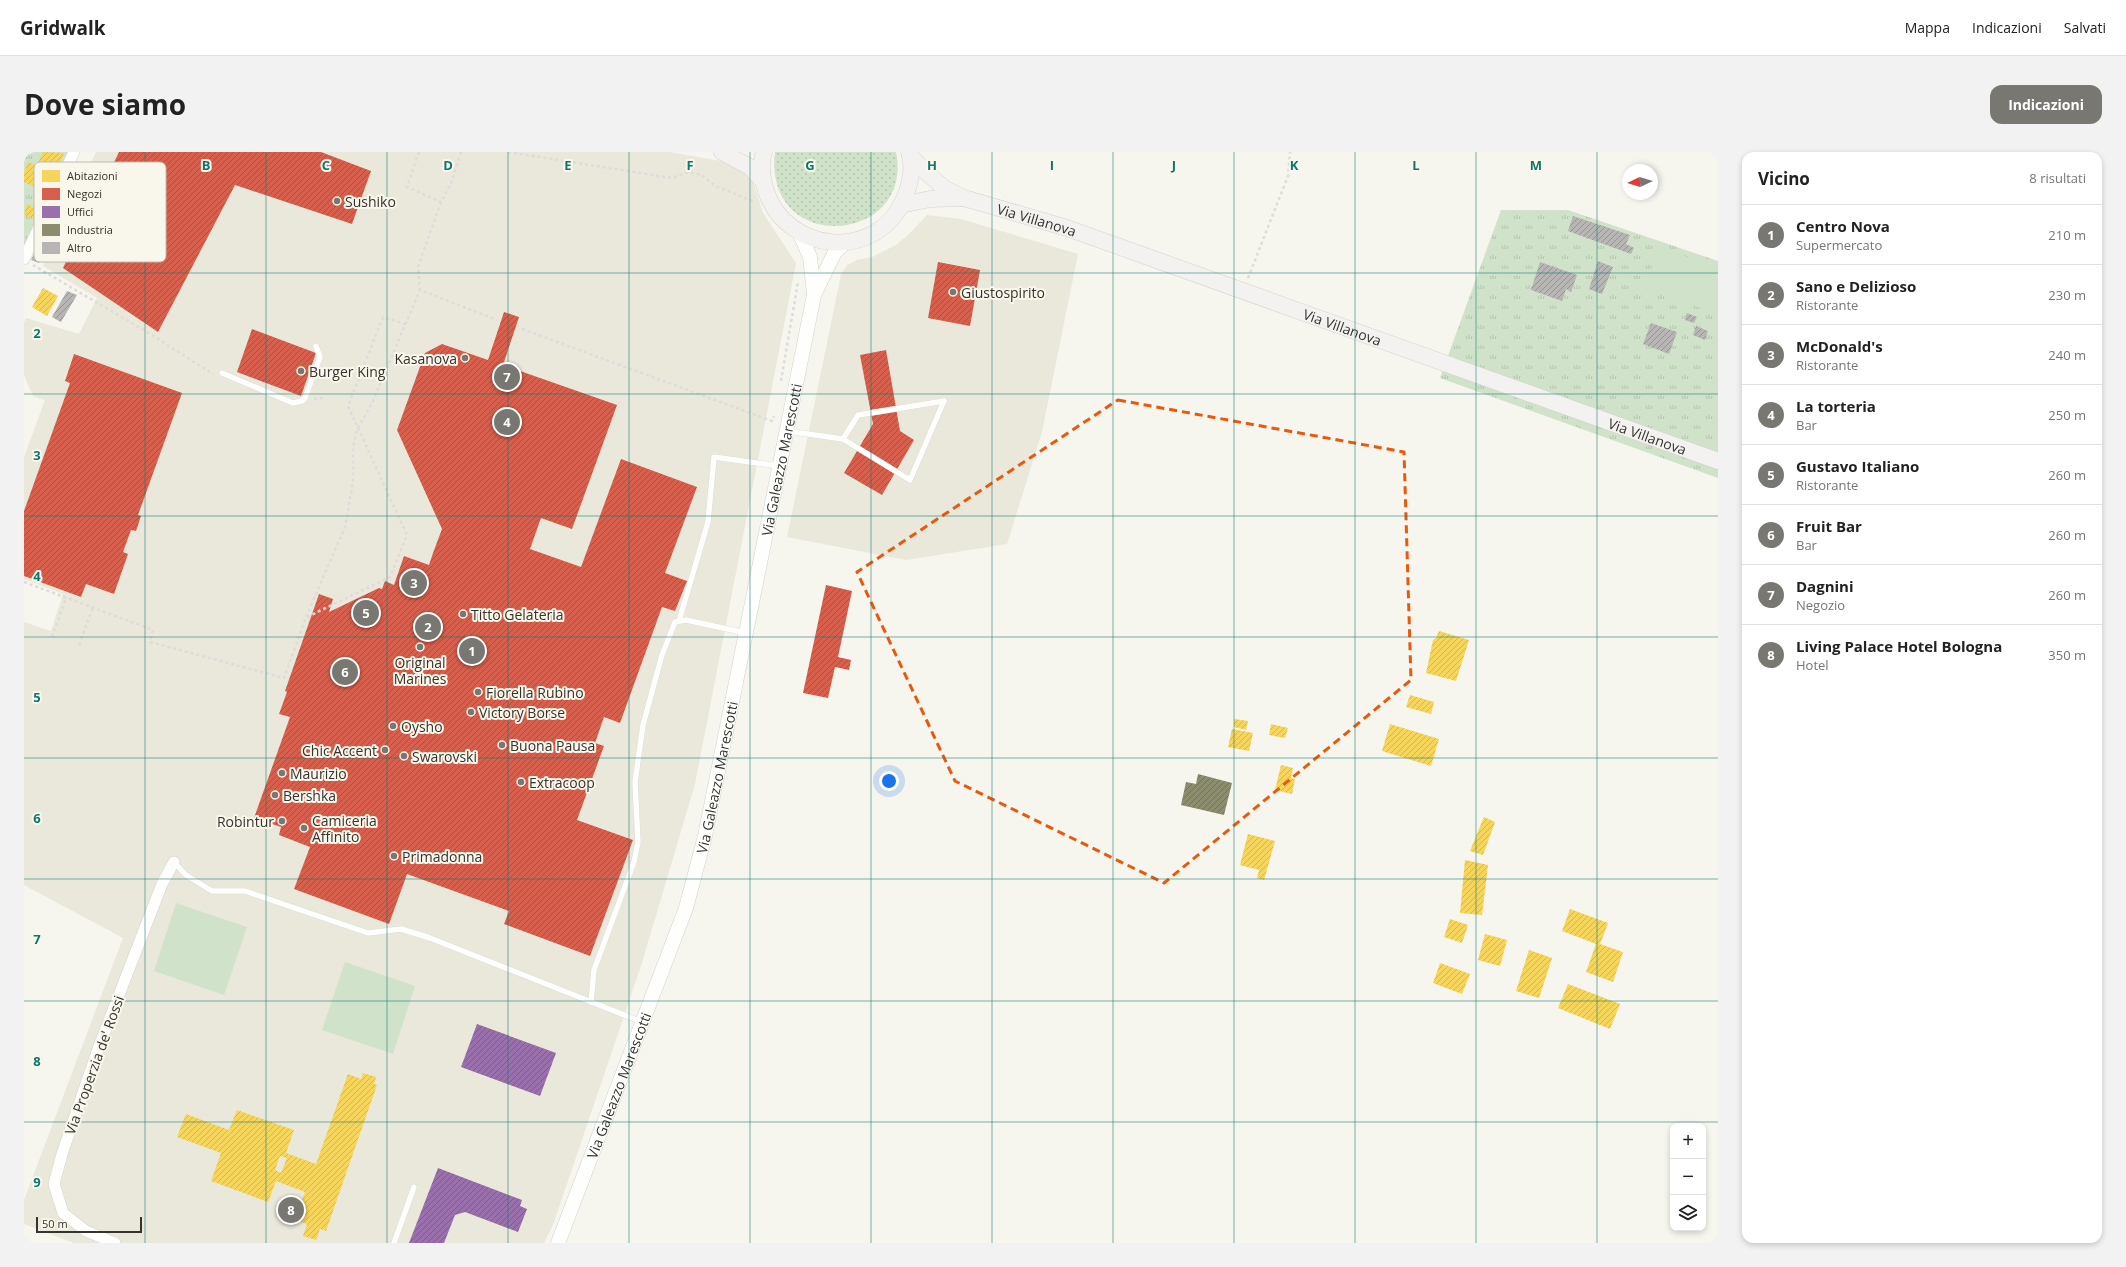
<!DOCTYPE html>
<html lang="it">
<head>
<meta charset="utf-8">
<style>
	body { margin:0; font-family:"Open Sans",sans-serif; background:#f2f2f2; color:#222 }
	.controls { position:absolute; right:12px; bottom:12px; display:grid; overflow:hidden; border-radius:8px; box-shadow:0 2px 6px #0003 }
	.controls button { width:36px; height:36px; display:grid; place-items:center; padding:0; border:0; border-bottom:1px solid #e0e0e0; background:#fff; color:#222; font:20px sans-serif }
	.compass { position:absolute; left:1598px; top:12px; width:36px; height:36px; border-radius:50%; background:#fff; box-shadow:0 2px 6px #0003; rotate:266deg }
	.scale { position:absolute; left:12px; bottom:10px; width:106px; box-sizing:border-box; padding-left:4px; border:2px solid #34332e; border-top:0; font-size:11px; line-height:14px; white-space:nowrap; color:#34332e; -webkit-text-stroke:3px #f9f7eb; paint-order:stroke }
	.you { position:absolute; left:865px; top:629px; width:14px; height:14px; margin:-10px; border:3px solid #fff; border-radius:50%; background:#1a73e8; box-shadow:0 0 0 6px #1a73e833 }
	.badge { display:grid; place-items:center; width:26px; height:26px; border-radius:50%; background:#787771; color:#fff; font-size:13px; font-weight:700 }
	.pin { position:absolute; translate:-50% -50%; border:2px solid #fff; box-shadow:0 1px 4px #0006 }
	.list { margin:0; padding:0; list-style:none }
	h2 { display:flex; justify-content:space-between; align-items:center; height:52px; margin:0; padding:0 16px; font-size:17px }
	h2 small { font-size:13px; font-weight:400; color:#767676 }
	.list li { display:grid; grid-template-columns:26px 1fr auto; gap:12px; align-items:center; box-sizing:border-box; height:60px; padding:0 16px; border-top:1px solid #e0e0e0 }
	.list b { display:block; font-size:15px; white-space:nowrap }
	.list p { margin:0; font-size:13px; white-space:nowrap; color:#767676 }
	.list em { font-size:13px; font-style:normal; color:#767676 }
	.icon { flex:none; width:22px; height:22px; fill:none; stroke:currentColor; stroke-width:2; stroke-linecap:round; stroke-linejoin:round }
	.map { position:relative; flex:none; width:1694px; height:1091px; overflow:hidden; border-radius:12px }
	header { display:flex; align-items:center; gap:24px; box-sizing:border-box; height:56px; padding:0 20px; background:#fff; border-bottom:1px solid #e0e0e0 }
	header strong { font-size:19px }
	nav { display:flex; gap:22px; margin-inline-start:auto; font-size:14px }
	.intro { display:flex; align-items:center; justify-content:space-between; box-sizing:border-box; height:96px; padding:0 24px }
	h1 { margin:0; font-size:28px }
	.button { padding:10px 18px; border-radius:12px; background:#787771; color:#fff; font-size:14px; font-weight:700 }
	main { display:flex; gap:24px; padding:0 24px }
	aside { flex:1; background:#fff; border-radius:12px; box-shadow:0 2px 6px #0003 }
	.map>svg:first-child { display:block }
	.built { fill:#eae8db }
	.grass { fill:url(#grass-dots) }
	.park { fill:url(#park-tufts) }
	.pitch { fill:#d0e2c9 }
	.homes { fill:url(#homes-hatch); fill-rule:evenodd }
	.shops { fill:url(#shops-hatch) }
	.offices { fill:url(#offices-hatch) }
	.industry { fill:url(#industry-hatch) }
	.building { fill:url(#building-hatch) }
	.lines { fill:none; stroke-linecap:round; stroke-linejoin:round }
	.service-casing { stroke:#d3d2cd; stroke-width:6 }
	.minor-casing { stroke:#d3d2cd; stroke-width:12 }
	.tertiary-casing { stroke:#d3d2cd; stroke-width:15 }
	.secondary-casing { stroke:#d3d2cd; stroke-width:17 }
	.path { stroke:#dddcda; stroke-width:2.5; stroke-dasharray:3 3; stroke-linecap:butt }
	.service { stroke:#fefefc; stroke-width:5.5 }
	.minor { stroke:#fefefc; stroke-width:11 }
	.tertiary { stroke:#fefefc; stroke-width:14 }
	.secondary { stroke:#f4f2f0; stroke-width:16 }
	.marked { fill:none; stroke:#e8590c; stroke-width:3; stroke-dasharray:8 5; stroke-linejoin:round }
	.grid { fill:none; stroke:#0f766e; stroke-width:1; stroke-opacity:0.55 }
	.poi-dot { fill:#787771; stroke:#f9f7eb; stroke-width:1.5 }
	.labels { text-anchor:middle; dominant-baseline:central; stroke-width:4; stroke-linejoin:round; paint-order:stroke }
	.poi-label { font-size:14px; fill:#34332e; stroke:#f9f7eb; text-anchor:start }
	.street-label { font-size:14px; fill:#34332e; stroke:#f9f7eb }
	.key { fill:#f9f7eb; stroke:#bebcb2; stroke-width:1 }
	.key-label { font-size:11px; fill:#34332e }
	.grid-label { font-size:13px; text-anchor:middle; font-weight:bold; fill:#0f766e; stroke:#f9f7eb; stroke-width:4; stroke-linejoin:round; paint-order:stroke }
</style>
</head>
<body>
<header>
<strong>Gridwalk</strong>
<nav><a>Mappa</a><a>Indicazioni</a><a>Salvati</a></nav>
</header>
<div class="intro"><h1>Dove siamo</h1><a class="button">Indicazioni</a></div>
<main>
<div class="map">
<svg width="1694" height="1091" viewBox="0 0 1694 1091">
	<defs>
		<pattern id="grass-dots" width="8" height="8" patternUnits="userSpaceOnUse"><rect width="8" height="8" fill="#d0e2c9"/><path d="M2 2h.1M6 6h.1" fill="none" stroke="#b3c2ad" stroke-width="1.8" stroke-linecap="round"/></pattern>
		<pattern id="park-tufts" width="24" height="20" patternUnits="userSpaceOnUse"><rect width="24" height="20" fill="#d0e2c9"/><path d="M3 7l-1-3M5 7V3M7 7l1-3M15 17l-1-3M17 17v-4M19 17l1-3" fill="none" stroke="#b3c2ad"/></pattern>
		<pattern id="homes-hatch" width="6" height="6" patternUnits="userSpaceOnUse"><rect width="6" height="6" fill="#f6d55c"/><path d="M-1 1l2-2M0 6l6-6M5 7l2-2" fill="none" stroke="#d4b750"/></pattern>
		<pattern id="shops-hatch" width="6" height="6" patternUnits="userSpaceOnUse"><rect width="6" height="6" fill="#d6604d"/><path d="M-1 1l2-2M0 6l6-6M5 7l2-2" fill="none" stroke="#ae5040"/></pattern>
		<pattern id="offices-hatch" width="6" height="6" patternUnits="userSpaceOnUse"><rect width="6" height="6" fill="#9970ab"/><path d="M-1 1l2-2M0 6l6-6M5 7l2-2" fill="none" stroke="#7e5d8c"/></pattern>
		<pattern id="industry-hatch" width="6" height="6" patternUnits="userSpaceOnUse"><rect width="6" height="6" fill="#8c8c6e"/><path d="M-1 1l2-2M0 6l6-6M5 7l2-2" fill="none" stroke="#73735b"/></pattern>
		<pattern id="building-hatch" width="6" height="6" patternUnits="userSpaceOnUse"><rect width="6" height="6" fill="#b7b6b5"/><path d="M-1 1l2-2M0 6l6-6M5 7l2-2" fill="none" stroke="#969594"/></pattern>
	</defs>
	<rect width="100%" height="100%" fill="#f6f5ee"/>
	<g class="built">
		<path d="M72,0h574l56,10 15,6 11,10 11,35 33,50 -101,521 -54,182 -88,259 -9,18h-470l-50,-19v-24l99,-262 -99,-53v-263l27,9 12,-37 -39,-15v-122l21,-57 -12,-4 -9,-21v-52l2,-5 53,16 18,-36 -54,-32z"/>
		<path d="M903,63l34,4 117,35 -36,178 -35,112 -101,16 -119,-23 54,-262 6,-10 10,-5 15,-3 24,-12 13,-11z"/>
	</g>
	<path class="grass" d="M751,0h121c19,92 -133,105 -121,0z"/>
	<g class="park">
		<path d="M0,0h47l-47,94z"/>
		<path d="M1477,58h67l150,51v217l-278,-100z"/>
	</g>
	<g class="pitch">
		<path d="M1635,95l59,21v33l-4,12 -69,-25z"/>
		<path d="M152,751l71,24 -23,68 -70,-24z"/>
		<path d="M321,810l70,24 -22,68 -71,-24z"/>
	</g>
	<g class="homes">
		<path d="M19,0l21,1 -16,40 -4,-2 -4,10 3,1 -7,17 -12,-4 3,-11 6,3 4,-10 -4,-1 3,-9 -12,-5v-9l4,-11 9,4z"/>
		<path d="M19,136l15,8 -11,20 -15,-9z"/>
		<path d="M1415,479l30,9 -13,41 -30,-8 7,-33 3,-2z"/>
		<path d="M1386,543l24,7 -3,12 -25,-7z"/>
		<path d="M1210,567l14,2 -2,9 -12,-3z"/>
		<path d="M1247,572l17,4 -3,10 -16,-3z"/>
		<path d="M1366,572l49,15 -8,27 -49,-15z"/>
		<path d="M1208,577l21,4 -4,18 -21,-4z"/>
		<path d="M1257,613l12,3 -2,10 4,1 -3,15 -17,-4z"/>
		<path d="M1460,665l11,5 -12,33 -13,-4z"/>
		<path d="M1224,682l27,7 -11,39 -7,-2 2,-8 -19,-5z"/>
		<path d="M1441,708l23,5 -6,50 -22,-2z"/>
		<path d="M1546,757l38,14 -8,21 23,8 -10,30 -27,-10 10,-28 -34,-13z"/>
		<path d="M1426,767l18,6 -6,18 -18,-6z"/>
		<path d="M1461,782l22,6 -7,26 -22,-6z"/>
		<path d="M1505,798l23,8 -13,40 -23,-7z"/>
		<path d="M1416,811l30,11 -8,20 -29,-11z"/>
		<path d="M1544,832l52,20 -10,25 -52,-21z"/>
		<path d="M339,921l13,4 -2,7 3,1 -51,146 -6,-2 -4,11 -13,-4 4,-12 -12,-4 10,-28 -29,-11 -8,21 -57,-21 10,-28 -44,-16 9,-23 43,16 8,-20 57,20 -8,23 30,11 32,-90 13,5zM256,1004l7,2 -6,15 -6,-3z"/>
	</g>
	<g class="shops">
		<path d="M95,0h202l50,19 -19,53 -117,-39 -77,147 -95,-64z"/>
		<path d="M914,110l42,8 -10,56 -42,-8z"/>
		<path d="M480,160l15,5 -16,48 114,40 -45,124 -31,-11 -11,31 51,18 40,-108 76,28 -32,86 22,8 -12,30 -13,-4 -42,116 -16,-6 -9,26 9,3 -27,74 56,20 -43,116 -86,-32 5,-13 -102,-37 -18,50 -95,-35 16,-42 -31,-12 2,-8 -27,-9 36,-101 -11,-3 8,-22 -2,-1 34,-97 14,5 -4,13 50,-24 3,1 3,-8 9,4 10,-29 25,9 4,-12 9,-24 -45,-99 28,-77 17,-9 46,16z"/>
		<path d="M228,177l64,24 -15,43 -64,-24z"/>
		<path d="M862,198l14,81 14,9 -32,55 -38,-22 29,-49 -13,-69z"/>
		<path d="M50,202l108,39 -44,122 3,1 -5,15 -5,-1 -8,22 5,2 -14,40 -28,-10 -5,13 -57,-21v-65l46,-128 -5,-2z"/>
		<path d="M802,433l26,6 -14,66 13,3 -2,10 -14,-3 -7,31 -25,-5z"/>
	</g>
	<g class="offices">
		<path d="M453,872l79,29 -16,43 -79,-29z"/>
		<path d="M414,1016l84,32 -2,6 7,3 -9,23 -53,-20 -10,3 -11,28h-35z"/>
	</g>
	<path class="industry" d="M1174,622l34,9 -8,32 -43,-10 5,-23 10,2z"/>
	<g class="building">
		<path d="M1549,64l57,19 -4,9 8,4 -3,6 -63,-23z"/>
		<path d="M22,78l7,3 -14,30 -8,-3z"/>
		<path d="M1574,109l15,6 -11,27 -13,-5z"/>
		<path d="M1516,110l37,13 -6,17 -5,-3 -4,12 -31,-11z"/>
		<path d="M43,139l10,4 -16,27 -9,-5z"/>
		<path d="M1663,161l10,4 -3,6 -9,-3z"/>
		<path d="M1627,171l26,9 -8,22 -26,-10z"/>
		<path d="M1672,174l12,5 -3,9 -12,-5z"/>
	</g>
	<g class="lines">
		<defs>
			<g id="service">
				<path d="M198,221l71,30 9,-2 3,-3 15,-41 -4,-11"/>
				<path d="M763,279l56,8 67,41 34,-79"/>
				<path d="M819,287l15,-24 86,-14"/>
				<path d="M655,469l29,-99 6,-65 65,9"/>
				<path d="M150,710l12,13 26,16h33l123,42 33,-4 29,9 212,84"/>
				<path d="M567,850l3,-32 40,-108 4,-20 -3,-60 8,-57 19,-70 13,-33 11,-2 60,13"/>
				<path d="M370,1091l20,-56"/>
			</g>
			<g id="minor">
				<path d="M0,107l50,-107"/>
				<path d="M91,1091l-29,-12 -23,-18 -9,-29 8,-30 36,-105 64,-165 12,-22"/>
			</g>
			<g id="tertiary">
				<path d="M776,82l10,23 4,37"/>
				<path id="s1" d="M534,1091l128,-335 19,-72 109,-541 21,-43 10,-9"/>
			</g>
			<g id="secondary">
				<path d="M698,0l28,15 12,13"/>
				<path d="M740,0c-4,13 -2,26 2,39 21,63 111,71 138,8 6,-14 10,-32 5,-47"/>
				<path id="s2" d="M886,4l15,15 19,17 20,10 103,30 651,233"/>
				<path d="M877,53l29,-6 33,-1"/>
			</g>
		</defs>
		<use href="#service" class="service-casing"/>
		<use href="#minor" class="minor-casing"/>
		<use href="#tertiary" class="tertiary-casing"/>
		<use href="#secondary" class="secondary-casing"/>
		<g class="path">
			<path d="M395,0l-12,35 34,15"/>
			<path d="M437,0l-9,29 -11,21 -23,65 2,23 77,30"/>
			<path d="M484,0l164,26 17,-6 13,3 13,11 40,16"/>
			<path d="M9,113l114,67 66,42"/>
			<path d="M1224,126l40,-102 2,-24"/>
			<path d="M498,177l250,92 2,-5"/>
			<path d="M757,229l17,-99"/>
			<path d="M290,247l9,-1"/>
			<path d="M0,430l129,48 -3,12 134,36 22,-61 39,-90 8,-45v-35l4,-17 16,-29 47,-111"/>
			<path d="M283,465l83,-40 17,-42 -59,-129 35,-89 22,7"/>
			<path d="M28,485l14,-39"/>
			<path d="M55,493l14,-38"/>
		</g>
		<use href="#service" class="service"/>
		<use href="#minor" class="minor"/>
		<use href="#tertiary" class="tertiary"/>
		<use href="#secondary" class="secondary"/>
	</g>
	<path class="marked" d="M1094,248l286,52 7,228 -247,203 -209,-102 -98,-209z"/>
	<path class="grid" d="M121,0v1091M242,0v1091M363,0v1091M484,0v1091M605,0v1091M726,0v1091M847,0v1091M968,0v1091M1089,0v1091M1210,0v1091M1331,0v1091M1452,0v1091M1573,0v1091M0,121h1694M0,242h1694M0,364h1694M0,485h1694M0,606h1694M0,727h1694M0,849h1694M0,970h1694"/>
	<g class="poi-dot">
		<circle cx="313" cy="49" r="4"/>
		<circle cx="929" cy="140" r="4"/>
		<circle cx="441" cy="206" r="4"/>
		<circle cx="277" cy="219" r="4"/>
		<circle cx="439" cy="462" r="4"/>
		<circle cx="396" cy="495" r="4"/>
		<circle cx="454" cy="540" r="4"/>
		<circle cx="447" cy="560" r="4"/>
		<circle cx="369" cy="574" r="4"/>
		<circle cx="478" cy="593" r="4"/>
		<circle cx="361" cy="598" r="4"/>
		<circle cx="380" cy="604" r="4"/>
		<circle cx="258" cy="621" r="4"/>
		<circle cx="497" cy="630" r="4"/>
		<circle cx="251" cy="643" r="4"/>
		<circle cx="258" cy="669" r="4"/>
		<circle cx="280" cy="676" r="4"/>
		<circle cx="370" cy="704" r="4"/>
	</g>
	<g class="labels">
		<g class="poi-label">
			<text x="321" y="49">Sushiko</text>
			<text x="937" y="140">Giustospirito</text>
			<text x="433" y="206" text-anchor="end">Kasanova</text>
			<text x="285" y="219">Burger King</text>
			<text x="447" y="462">Titto Gelateria</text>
			<text x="396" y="510" text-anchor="middle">Original<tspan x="396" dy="16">Marines</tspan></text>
			<text x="462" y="540">Fiorella Rubino</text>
			<text x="455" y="560">Victory Borse</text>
			<text x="377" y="574">Oysho</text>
			<text x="486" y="593">Buona Pausa</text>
			<text x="353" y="598" text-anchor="end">Chic Accent</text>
			<text x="388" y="604">Swarovski</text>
			<text x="266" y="621">Maurizio</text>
			<text x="505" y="630">Extracoop</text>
			<text x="259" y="643">Bershka</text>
			<text x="288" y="668">Camiceria<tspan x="288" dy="16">Affinito</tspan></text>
			<text x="250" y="669" text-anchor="end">Robintur</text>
			<text x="378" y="704">Primadonna</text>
		</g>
		<g class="street-label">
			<text stroke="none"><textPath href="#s2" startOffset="145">Via Villanova</textPath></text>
			<text stroke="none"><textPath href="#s2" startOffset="469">Via Villanova</textPath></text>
			<text stroke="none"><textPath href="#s2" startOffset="793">Via Villanova</textPath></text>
			<text stroke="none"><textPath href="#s1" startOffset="817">Via Galeazzo Marescotti</textPath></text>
			<text stroke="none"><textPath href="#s1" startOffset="493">Via Galeazzo Marescotti</textPath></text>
			<text transform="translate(70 913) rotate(-70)">Via Properzia de' Rossi</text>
			<text stroke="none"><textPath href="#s1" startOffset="169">Via Galeazzo Marescotti</textPath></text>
		</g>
	</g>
	<rect x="10" y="10" width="132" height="100" rx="6" class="key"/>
	<rect x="18" y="18" width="18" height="12" fill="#f6d55c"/>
	<rect x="18" y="36" width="18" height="12" fill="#d6604d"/>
	<rect x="18" y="54" width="18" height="12" fill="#9970ab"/>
	<rect x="18" y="72" width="18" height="12" fill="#8c8c6e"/>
	<rect x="18" y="90" width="18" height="12" fill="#b7b6b5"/>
	<g class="key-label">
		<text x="43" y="28">Abitazioni</text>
		<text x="43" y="46">Negozi</text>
		<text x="43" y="64">Uffici</text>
		<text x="43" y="82">Industria</text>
		<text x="43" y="100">Altro</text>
	</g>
	<g class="grid-label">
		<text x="182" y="18">B</text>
		<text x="302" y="18">C</text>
		<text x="424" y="18">D</text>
		<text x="544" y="18">E</text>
		<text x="666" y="18">F</text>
		<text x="786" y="18">G</text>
		<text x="908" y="18">H</text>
		<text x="1028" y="18">I</text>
		<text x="1150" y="18">J</text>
		<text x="1270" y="18">K</text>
		<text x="1392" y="18">L</text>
		<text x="1512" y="18">M</text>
		<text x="13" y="186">2</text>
		<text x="13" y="308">3</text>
		<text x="13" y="429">4</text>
		<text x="13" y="550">5</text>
		<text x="13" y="671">6</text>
		<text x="13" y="792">7</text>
		<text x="13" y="914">8</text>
		<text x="13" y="1035">9</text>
	</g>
</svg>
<div class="controls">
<button>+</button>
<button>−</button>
<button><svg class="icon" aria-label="layers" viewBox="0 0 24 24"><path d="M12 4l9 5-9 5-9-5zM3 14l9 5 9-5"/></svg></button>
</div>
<svg class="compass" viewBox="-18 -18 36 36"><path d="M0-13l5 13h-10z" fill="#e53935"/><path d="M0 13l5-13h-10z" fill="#767676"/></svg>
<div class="scale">50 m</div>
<div class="you"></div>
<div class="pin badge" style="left:448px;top:499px">1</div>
<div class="pin badge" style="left:404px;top:475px">2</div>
<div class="pin badge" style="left:390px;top:431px">3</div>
<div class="pin badge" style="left:483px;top:270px">4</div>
<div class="pin badge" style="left:342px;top:461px">5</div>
<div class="pin badge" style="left:321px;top:520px">6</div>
<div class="pin badge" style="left:483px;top:225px">7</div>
<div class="pin badge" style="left:267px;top:1058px">8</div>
</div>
<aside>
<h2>Vicino<small>8 risultati</small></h2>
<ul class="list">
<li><span class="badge">1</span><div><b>Centro Nova</b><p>Supermercato</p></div><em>210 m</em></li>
<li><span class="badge">2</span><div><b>Sano e Delizioso</b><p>Ristorante</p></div><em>230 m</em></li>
<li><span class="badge">3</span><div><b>McDonald's</b><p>Ristorante</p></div><em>240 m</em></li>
<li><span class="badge">4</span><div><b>La torteria</b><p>Bar</p></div><em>250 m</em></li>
<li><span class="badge">5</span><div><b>Gustavo Italiano</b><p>Ristorante</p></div><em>260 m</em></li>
<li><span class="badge">6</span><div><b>Fruit Bar</b><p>Bar</p></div><em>260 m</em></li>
<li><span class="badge">7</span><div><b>Dagnini</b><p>Negozio</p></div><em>260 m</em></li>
<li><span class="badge">8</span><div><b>Living Palace Hotel Bologna</b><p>Hotel</p></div><em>350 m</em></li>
</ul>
</aside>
</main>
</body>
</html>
